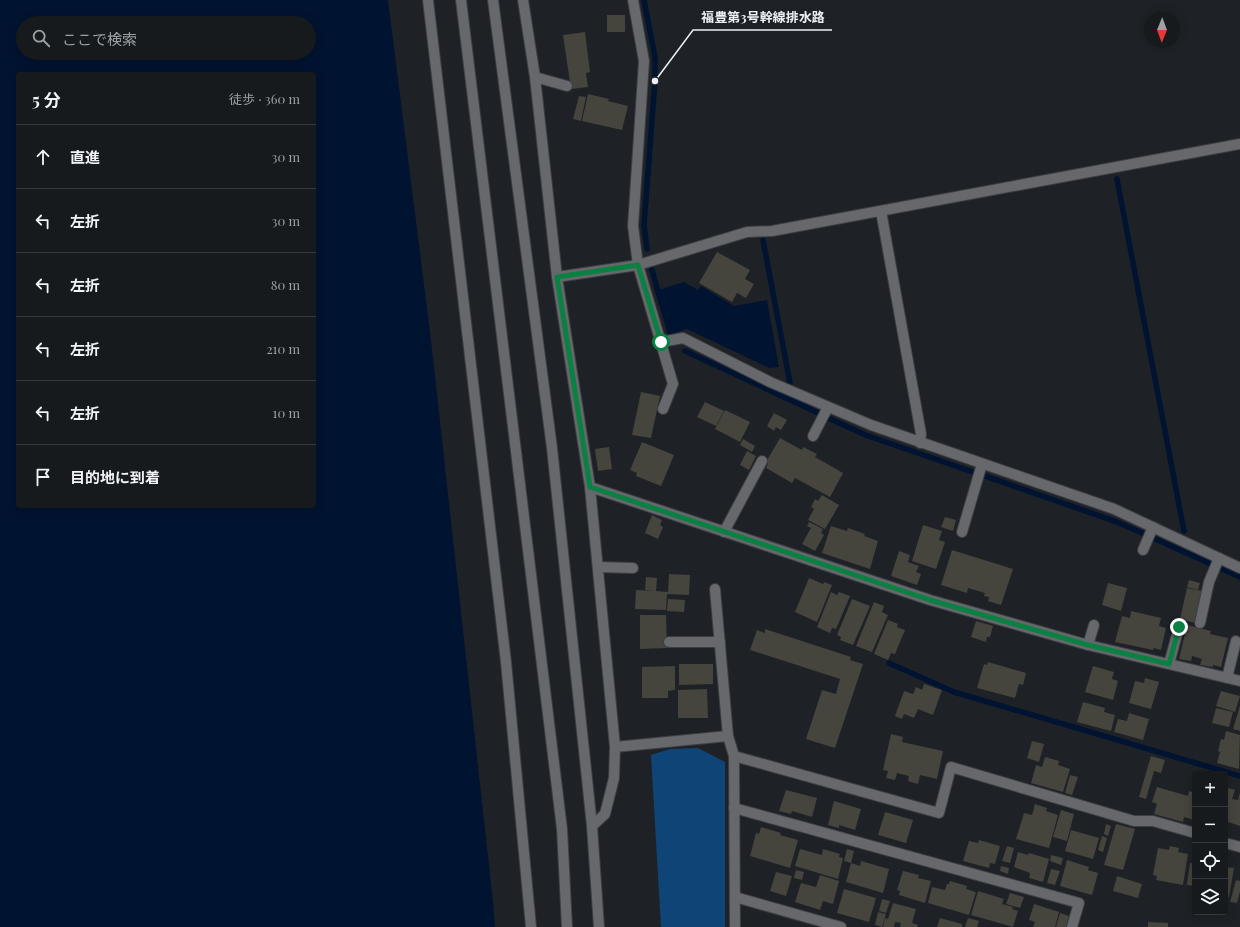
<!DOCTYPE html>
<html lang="ja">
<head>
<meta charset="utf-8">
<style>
	body { margin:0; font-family:"Playfair Display","Noto Sans JP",serif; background:#23272a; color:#f1f3f6 }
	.controls { position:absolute; right:12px; bottom:12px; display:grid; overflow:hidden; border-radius:4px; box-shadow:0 2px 10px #0003 }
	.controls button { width:36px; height:36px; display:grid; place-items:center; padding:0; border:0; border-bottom:1px solid #35383b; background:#161a1d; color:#f1f3f6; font:20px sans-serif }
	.compass { position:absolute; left:1144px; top:12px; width:36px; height:36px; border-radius:50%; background:#161a1d; box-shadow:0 2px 10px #0003; rotate:181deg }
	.stop { position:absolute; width:12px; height:12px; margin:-9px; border:3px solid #0b8043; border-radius:50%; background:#fff }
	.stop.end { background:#0b8043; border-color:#fff; box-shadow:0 1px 4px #0008 }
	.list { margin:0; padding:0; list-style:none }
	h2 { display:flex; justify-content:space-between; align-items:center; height:52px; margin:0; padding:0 16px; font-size:17px }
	h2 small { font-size:13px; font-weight:400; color:#9ea1a4 }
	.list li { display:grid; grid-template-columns:26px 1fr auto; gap:12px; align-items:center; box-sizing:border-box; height:64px; padding:0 16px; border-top:1px solid #35383b }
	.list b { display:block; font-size:15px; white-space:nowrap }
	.list em { font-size:13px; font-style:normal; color:#9ea1a4 }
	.icon { flex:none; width:22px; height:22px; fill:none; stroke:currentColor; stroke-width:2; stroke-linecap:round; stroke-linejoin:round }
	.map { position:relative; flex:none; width:1240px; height:927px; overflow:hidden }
	.search { position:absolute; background:#161a1d; box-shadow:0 2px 10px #0003; left:16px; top:16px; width:300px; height:44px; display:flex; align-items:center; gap:10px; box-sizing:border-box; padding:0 14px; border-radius:22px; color:#9ea1a4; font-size:15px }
	.panel { position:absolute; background:#161a1d; box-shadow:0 2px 10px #0003; left:16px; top:72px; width:300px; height:436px; border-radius:4px }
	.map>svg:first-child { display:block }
	.green { fill:#0f4476 }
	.water { fill:#001330; fill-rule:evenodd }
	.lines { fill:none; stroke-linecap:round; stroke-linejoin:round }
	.stream { stroke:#001330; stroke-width:5.5 }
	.building { fill:#45443d }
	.minor-casing { stroke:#3b3f44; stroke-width:12 }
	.minor { stroke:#66686b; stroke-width:10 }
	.route { stroke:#0b8043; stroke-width:5 }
	.leader { fill:none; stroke:#edf0f4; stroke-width:1.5 }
	.callout-dot { fill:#edf0f4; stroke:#1e2227; stroke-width:1.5 }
	.callout-label { font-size:13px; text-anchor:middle; font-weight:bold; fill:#edf0f4; stroke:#1e2227; stroke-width:3; stroke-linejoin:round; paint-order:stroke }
</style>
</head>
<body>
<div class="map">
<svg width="1240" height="927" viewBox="0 0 1240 927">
	<rect width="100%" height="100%" fill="#1e2227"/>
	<path class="green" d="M698,748l27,14v165h-64l-10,-172 19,-6z"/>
	<g class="water">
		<path d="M0,0h388l43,340 62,562 2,25h-495zM23,23h286v30h-286zM18,74h296v432h-296z"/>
		<path d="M684,282l14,8 3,-4 33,20 33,-6 12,67 -10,1 -82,-39 -19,6 -13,-44z"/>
	</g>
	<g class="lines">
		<g class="stream">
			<path d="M644,0l11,57v24l-11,144 3,24"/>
			<path d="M1117,179l67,352"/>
			<path d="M763,240l27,143"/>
			<path d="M652,270l7,25"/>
			<path d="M685,351l133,62"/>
			<path d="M828,418l40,18 105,36"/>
			<path d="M985,476l129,45 28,12"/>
			<path d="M1153,538l58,26"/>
			<path d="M1220,568l20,9"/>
			<path d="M889,663l65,29 286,84"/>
		</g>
	</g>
	<g class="building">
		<rect x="607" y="15" width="18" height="17"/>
		<path d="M585,32l5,40 -4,1 2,14 -17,2 -8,-54z"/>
		<path d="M588,94l21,5 -1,2 20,5 -6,24 -40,-9z"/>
		<path d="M579,96l7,1 -5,24 -8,-2z"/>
		<path d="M717,252l33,18 -5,9 9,5 -8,14 -9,-5 -5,9 -33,-19z"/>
		<path d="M641,392l19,4 -9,42 -19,-3z"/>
		<path d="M705,402l19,9 -8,15 -19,-9z"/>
		<path d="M725,410l25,12 -10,20 -25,-13z"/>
		<path d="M774,413l13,7 -6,10 -5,-3 -2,4 -7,-5z"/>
		<path d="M780,438l22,12 1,-3 14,7 -2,3 28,16 -13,24 -35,-19 -3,5 -26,-15 2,-5 -2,-1z"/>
		<path d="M743,439l12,7 -3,6 -12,-7z"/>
		<path d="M642,442l32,13 -13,31 -25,-10 1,-3 -7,-3z"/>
		<path d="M609,447l3,22 -14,2 -3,-22z"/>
		<path d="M747,451l9,5 -7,14 -9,-5z"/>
		<path d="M822,495l17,10 -14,24 -17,-9 6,-11 -3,-2 4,-8 3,2z"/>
		<path d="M652,515l10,5 -2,5 3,2 -5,12 -13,-6z"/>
		<path d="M945,517l11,3 -3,11 -12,-4z"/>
		<path d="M809,522l14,7 -2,4 3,2 -9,16 -13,-7 9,-16 -4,-2z"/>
		<path d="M923,525l19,6 -3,9 6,2 -9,27 -24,-8z"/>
		<path d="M831,526l16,5 1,-3 17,6 -1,2 14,5 -8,28 -48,-16z"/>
		<path d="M952,550l61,19 -12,36 -13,-4 1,-4 -5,-1 1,-3 -17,-5 -1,5 -26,-8z"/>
		<path d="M899,551l11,4 -2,7 11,4 -3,6 5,2 -4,11 -26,-9z"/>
		<path d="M669,574l21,1 -1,20 -22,-1 -1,16 -31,-1 1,-19 18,1 -9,-1 1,-13 11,1 -1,13 12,1z"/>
		<path d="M809,578l14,6 1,-2 8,3 -15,37 -22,-10z"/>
		<path d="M1189,580l11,3 -2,7 -11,-3z"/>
		<path d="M1108,583l19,5 -6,23 -19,-6z"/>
		<path d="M1187,588l15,3 -7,32 -15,-4z"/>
		<path d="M831,592l6,3 2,-3 11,4 -14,33 -4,-1 -2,5 -13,-6z"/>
		<path d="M668,599l17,1 -1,12 -17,-1z"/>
		<path d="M852,599l18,7 -17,39 -13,-5 1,-3 -4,-2z"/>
		<path d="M874,602l10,4 -2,6 6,3 -16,37 -16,-6z"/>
		<path d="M1131,611l30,7 -2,8 7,2 -5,22 -7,-2 -1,2 -38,-8 7,-26 8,2z"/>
		<path d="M640,615h26l1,33 -27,1z"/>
		<path d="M888,620l10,4 -1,3 8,3 -10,24 -4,-1 -3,7 -14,-6z"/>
		<path d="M976,621l17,5 -3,11h-3l-1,5 -15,-5z"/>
		<path d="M1187,625l24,6 -1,3 18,4 -7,29 -8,-2v2l-13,-2 2,-6 -10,-3 -1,5 -12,-2z"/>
		<path d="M765,629l86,28 -1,3 13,4 -28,84 -29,-9 16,-49 14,4 4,-15 -90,-29 7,-20 8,3z"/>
		<path d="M988,662l38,11 -3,12 -4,-1 -4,14 -38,-10 7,-24 3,1z"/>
		<path d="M679,664h34v20l-34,1z"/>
		<path d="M675,666v24l-7,1v7h-26v-31z"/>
		<path d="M1093,666l21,6 -2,7 6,2 -5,19 -28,-8z"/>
		<path d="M1145,678l14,4 -8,27 -22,-6 6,-22 9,2z"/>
		<path d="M924,684l18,6 -9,25 -15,-6 -4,9 -10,-4 -2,5 -7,-3 9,-25 9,3 3,-7 6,3z"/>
		<path d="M707,689l1,29h-30v-28z"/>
		<path d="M1221,691l19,5 -5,16 -19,-6z"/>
		<path d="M1083,702l22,6 -1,4 11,3 -4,16 -34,-9z"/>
		<path d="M1240,706v25l-7,-2z"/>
		<path d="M1216,708l17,4 -4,15 -17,-4z"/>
		<path d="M1129,713l20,6 -6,21 -29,-8 4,-13 9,2z"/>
		<path d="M1226,731l14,4 -1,34 -22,-6 3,-11 -2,-1 3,-12 3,1z"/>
		<path d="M891,734l12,3 -1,5 41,9 -6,28 -17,-4 -2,9 -10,-3 1,-5 -12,-3 -2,7 -9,-2 2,-7 -5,-1z"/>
		<path d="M1032,741l12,3 -5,18 -12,-4z"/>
		<path d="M1151,756l14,4 -4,13 -7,-2 -8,28 -7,-2z"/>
		<path d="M1045,757l14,4 -1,4 12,4 -7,23 -32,-9 5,-18 6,2z"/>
		<path d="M1070,775l8,2 -6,18 -7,-2z"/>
		<path d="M1157,787l31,9 1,-5 6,2v27l-11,-3 -1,5 -29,-8 3,-10 -5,-2z"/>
		<path d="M1225,787l10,3 -3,9 6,1 2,-7v33l-15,-5z"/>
		<path d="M786,790l31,8 -5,19 -20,-6 -1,3 -12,-3z"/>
		<path d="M834,801l27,8 -6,21 -16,-5v3l-11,-3z"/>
		<path d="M1035,804l12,4 -1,3 12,4 -9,33 -33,-9 8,-26 8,2z"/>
		<path d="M1061,810l13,4 -7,27 -14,-4z"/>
		<path d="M885,812l28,8 -7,23 -28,-8z"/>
		<path d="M1106,824l5,2 -3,10 -4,-2z"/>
		<path d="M1116,824l19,5 -12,41 -19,-5z"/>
		<path d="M761,827l20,6 -1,2 18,5 -8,28 -40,-12 6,-23 3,1z"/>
		<path d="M1071,830l28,8 -6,21 -28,-8z"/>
		<path d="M1102,836l5,2 -4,14 -5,-2z"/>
		<path d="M979,840l21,6 -5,18 -5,-1 -1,5 -26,-7 6,-20 9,2z"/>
		<path d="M1007,846l7,2 -4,15 -8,-2z"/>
		<path d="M1170,846l9,2 -1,4 10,2 -5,31 -27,-5 1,-4 -4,-1 5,-27 11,2z"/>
		<path d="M800,849l22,6 1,-6 17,5 -1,3 4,1 -5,21 -43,-13z"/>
		<path d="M847,849l7,2 -3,12 -7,-2z"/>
		<path d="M1018,852l10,3 1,-2 20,6 -6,23 -14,-4 1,-5 -16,-6z"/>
		<path d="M1051,855l12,3 -2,7 -11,-4z"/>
		<path d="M1067,860l22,7 -1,3 10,3 -6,22 -32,-9z"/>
		<path d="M861,861l28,8 -6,24 -37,-11 5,-19 9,3z"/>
		<path d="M1190,863l5,1v22l-8,-1z"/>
		<path d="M1001,866l8,2 -1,6 -8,-3z"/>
		<path d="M1225,867l9,1 -5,29h-4z"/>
		<path d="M1051,869l9,2 -5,14 -8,-2z"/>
		<path d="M796,870l8,2 -2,8 -8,-2z"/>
		<path d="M903,871l16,4 -1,3 13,3 -6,22 -26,-8 1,-4 -3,-1z"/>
		<path d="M776,872l16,4 -6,20 -16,-5z"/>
		<path d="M820,875l19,6 -6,23 -10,-3 -3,9 -25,-8 6,-19 15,4z"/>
		<path d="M1117,876l25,8 -4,14 -25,-7z"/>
		<path d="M1236,880l4,1v10l-3,12 -7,-1z"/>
		<path d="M950,881l17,5 -1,3 10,3 -7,23 -41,-12 4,-16 13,3 2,-6h2z"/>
		<path d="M844,889l32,9 -7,24 -32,-9z"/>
		<path d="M978,891l26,8 -2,5 11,3 -1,2 6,2 -5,16 -42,-12z"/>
		<path d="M1010,893l14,4 -4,11 -14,-4z"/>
		<path d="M882,899l8,2 -4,12 -7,-2z"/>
		<path d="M893,903l23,6 -4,14 6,2 -1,2h-17l1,-4 -6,-1 -1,5h-11l2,-9 3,1z"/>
		<path d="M1034,904l25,8 -4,15h-22l2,-5 -6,-2z"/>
		<path d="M878,912l8,2 -4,13 -7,-2z"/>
		<path d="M1060,913l9,3 -3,11h-10z"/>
		<path d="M940,918l22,6v3h-25z"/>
		<path d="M968,918l11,3 -2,6h-12z"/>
		<path d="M1148,922l20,1v4h-20z"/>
	</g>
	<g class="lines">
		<defs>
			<g id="minor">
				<path d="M428,0l78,662 25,265"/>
				<path d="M461,0l101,829 5,98"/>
				<path d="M493,0l59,448 40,378 7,101"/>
				<path d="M523,0l12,77 22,200 33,210 25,260"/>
				<path d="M633,0l11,61 -11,165 5,39 35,119 -10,25"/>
				<path d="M535,77l32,9"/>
				<path d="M881,211l40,223 -1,9"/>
				<path d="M557,277l81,-12 109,-33 25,-1 468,-87"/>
				<path d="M661,342l22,-4 87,44 101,43 243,84 126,59"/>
				<path d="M813,436l15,-29"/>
				<path d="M590,487l340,113 158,45 152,36"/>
				<path d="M724,532l38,-71"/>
				<path d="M962,532l20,-68"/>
				<path d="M1143,550l10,-23"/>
				<path d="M598,567l35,1"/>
				<path d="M715,589l13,147"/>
				<path d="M1200,623l9,-41 10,-24"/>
				<path d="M669,642h51"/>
				<path d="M1088,645l6,-20"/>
				<path d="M1169,664l10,-37"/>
				<path d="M1227,678l9,-37"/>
				<path d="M734,756l205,57 12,-46 183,54h19l42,12"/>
				<path d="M734,808l345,95 -7,24"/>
				<path d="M592,826l13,-12 9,-36 1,-31 113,-11 6,20 1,171"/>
				<path d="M1225,843l15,4"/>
				<path d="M735,897l106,30"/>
			</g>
		</defs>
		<use href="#minor" class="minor-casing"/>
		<use href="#minor" class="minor"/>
	</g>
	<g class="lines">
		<path class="route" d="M661,342l-23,-77 -81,12 33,210 340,113 158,45 81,19 10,-37"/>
	</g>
	<path class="leader" d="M655 81L693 30H832"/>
	<circle class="callout-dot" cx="655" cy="81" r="4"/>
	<g class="callout-label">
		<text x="763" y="22">福豊第3号幹線排水路</text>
	</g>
</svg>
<div class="controls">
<button>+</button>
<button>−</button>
<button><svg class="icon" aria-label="locate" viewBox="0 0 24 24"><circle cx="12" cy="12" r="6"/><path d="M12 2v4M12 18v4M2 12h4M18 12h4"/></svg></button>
<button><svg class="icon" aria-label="layers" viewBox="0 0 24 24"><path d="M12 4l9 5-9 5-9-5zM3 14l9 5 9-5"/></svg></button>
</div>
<svg class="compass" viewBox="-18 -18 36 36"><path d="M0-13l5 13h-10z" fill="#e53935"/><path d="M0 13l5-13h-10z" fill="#9ea1a4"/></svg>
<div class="stop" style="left:661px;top:342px"></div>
<div class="stop end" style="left:1179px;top:627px"></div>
<div class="search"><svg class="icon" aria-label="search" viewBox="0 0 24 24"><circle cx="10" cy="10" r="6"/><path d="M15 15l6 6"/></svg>ここで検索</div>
<section class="panel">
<h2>5 分<small>徒歩 · 360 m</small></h2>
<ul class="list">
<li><svg class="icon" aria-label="ahead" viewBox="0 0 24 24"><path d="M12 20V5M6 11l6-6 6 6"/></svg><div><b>直進</b></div><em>30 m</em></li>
<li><svg class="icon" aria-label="left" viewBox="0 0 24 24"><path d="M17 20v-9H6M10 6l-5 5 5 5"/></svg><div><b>左折</b></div><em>30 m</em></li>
<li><svg class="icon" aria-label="left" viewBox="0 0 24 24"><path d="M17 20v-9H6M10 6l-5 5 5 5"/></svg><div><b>左折</b></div><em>80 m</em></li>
<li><svg class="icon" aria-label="left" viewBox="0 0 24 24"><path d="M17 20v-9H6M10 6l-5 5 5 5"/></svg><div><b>左折</b></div><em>210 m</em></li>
<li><svg class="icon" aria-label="left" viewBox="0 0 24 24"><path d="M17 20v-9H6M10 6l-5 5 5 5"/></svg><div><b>左折</b></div><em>10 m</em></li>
<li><svg class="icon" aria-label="arrive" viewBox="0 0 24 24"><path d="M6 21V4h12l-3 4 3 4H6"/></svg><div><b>目的地に到着</b></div></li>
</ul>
</section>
</div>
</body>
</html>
